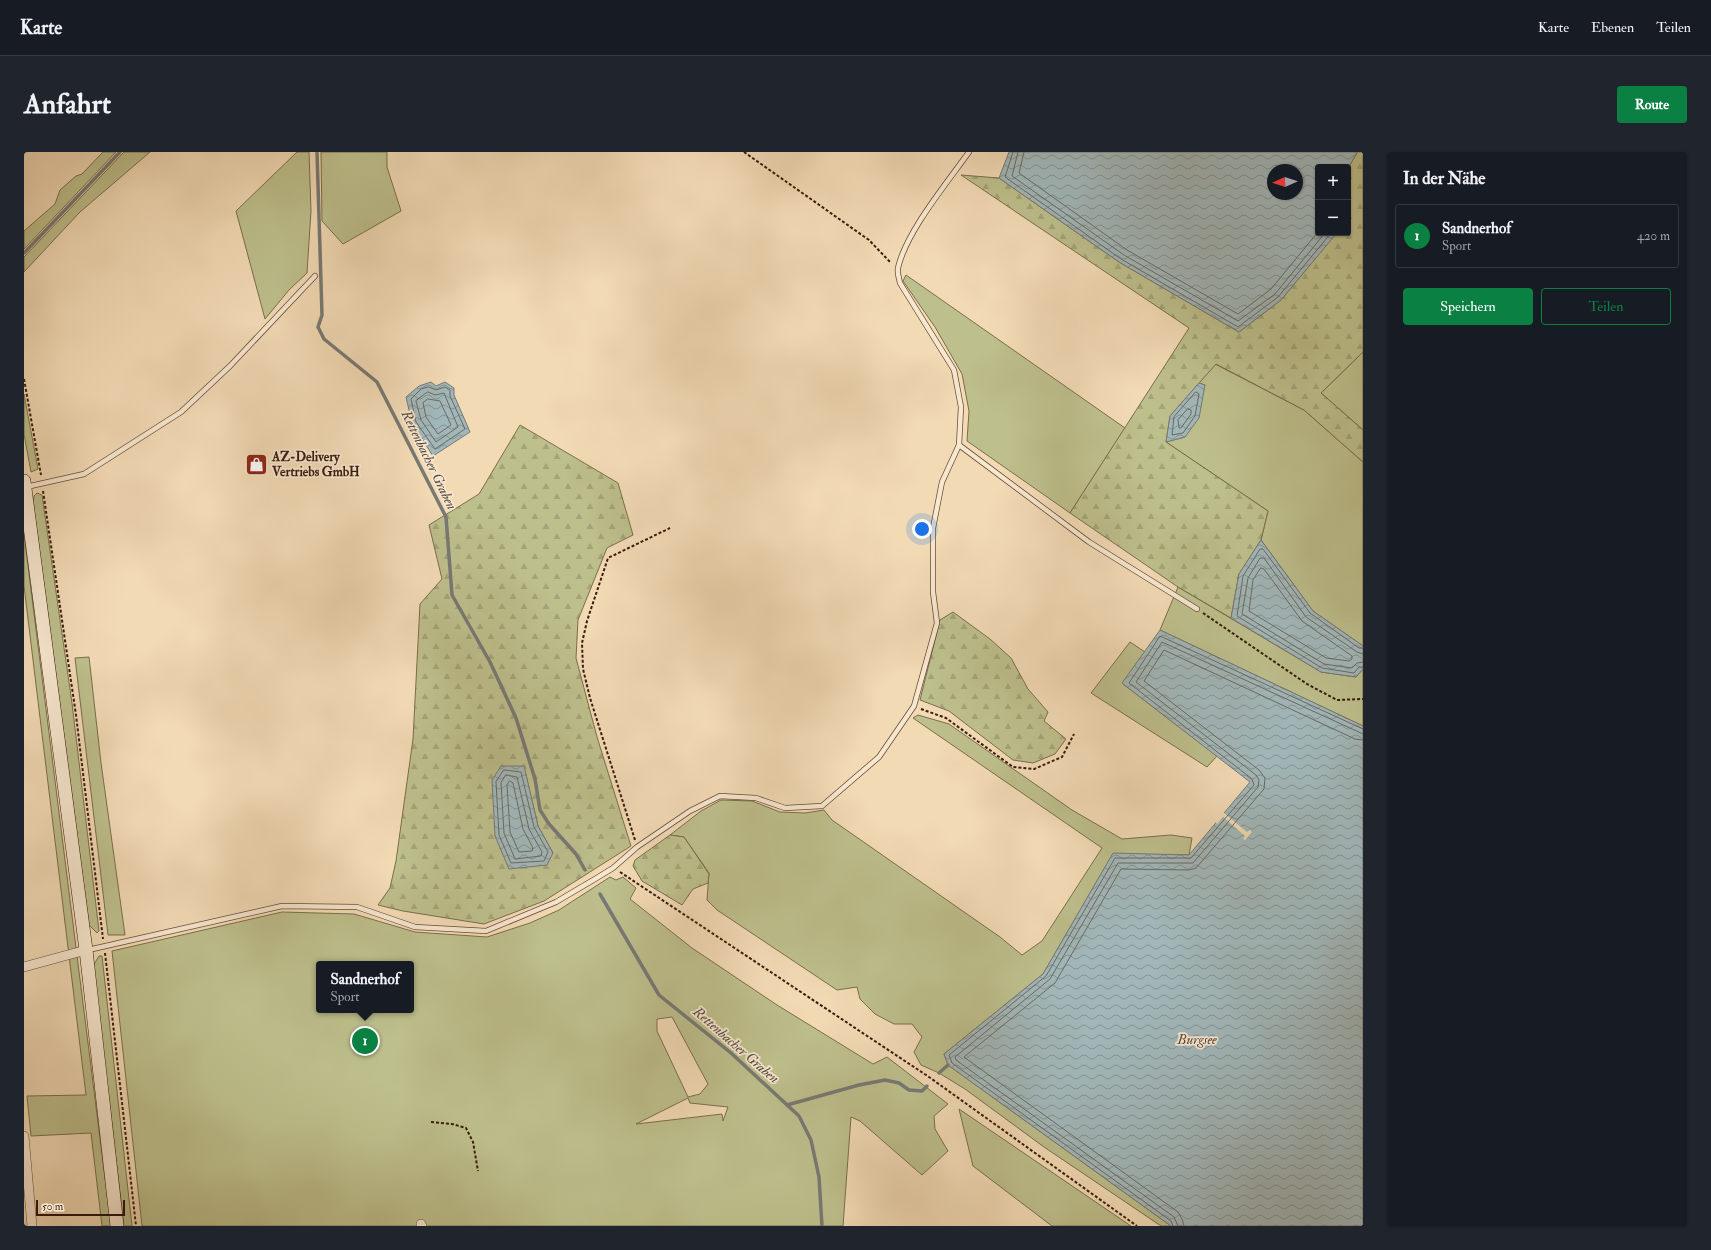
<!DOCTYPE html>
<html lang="de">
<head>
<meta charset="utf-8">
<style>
	body { margin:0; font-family:"IM FELL Double Pica",serif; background:#20242c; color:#f1f3f6 }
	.controls { position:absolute; right:12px; top:12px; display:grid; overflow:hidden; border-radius:4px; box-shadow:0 1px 3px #0004 }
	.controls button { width:36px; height:36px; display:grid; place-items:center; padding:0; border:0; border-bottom:1px solid #363941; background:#171b24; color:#f1f3f6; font:20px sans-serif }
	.compass { position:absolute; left:1243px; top:12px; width:36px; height:36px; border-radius:50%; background:#171b24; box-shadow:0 1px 3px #0004; rotate:267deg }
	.scale { position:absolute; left:12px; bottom:10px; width:89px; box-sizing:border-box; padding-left:4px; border:2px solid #391b0c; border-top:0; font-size:11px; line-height:14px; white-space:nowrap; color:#391b0c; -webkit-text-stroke:3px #f7e7cf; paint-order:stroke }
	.you { position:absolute; left:898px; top:377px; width:14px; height:14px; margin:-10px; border:3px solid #fff; border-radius:50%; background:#1a73e8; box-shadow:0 0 0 6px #1a73e833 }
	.badge { display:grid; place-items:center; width:26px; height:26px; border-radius:50%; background:#0b8043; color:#fff; font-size:13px; font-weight:700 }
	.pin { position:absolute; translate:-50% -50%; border:2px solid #fff; box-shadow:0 1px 4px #0006 }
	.popup { position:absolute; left:292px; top:809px; width:98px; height:52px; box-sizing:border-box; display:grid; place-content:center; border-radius:4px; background:#171b24; filter:drop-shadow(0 1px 3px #0005); font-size:13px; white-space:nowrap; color:#9ea1a6 }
	.popup b { font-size:15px; color:#f1f3f6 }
	.popup::after { content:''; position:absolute; left:50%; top:100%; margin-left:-8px; border:8px solid transparent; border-top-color:#171b24 }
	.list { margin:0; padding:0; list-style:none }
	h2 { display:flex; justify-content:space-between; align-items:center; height:52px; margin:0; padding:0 16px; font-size:17px }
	h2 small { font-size:13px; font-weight:400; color:#9ea1a6 }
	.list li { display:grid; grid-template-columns:26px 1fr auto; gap:12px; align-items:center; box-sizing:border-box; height:64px; margin:0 8px 8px; padding:0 8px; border:1px solid #363941; border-radius:4px }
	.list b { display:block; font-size:15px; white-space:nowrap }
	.list p { margin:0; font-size:13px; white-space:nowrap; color:#9ea1a6 }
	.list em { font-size:13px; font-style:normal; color:#9ea1a6 }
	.actions { display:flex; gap:8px; padding:12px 16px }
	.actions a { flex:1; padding:9px 0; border:1px solid #0b8043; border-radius:4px; text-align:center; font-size:14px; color:#0b8043 }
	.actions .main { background:#0b8043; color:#fff }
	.map { position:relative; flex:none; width:1339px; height:1074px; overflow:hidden; border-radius:4px }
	header { display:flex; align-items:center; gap:24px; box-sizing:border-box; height:56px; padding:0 20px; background:#171b24; border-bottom:1px solid #363941 }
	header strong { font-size:19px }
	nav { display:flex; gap:22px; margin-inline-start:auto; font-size:14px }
	.intro { display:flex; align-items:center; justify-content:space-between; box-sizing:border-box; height:96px; padding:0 24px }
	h1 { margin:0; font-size:28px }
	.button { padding:10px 18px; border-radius:4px; background:#0b8043; color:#fff; font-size:14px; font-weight:700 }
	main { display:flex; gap:24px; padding:0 24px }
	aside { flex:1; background:#171b24; border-radius:4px; box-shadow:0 1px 3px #0004 }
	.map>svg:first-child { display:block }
	.green { fill:#bdbf8c; stroke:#7b6d4c; fill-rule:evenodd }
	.forest { fill:url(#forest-firs); stroke:#7b6d4c; fill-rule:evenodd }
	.water { fill:url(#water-waves); stroke:#777974; fill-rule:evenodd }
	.pier { fill:#f2dab5 }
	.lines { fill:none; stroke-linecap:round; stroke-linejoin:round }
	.shore { stroke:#6d6962; stroke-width:1 }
	.stream { stroke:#777974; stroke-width:3.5 }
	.service-casing { stroke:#674b36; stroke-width:6 }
	.minor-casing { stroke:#674b36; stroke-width:10 }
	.secondary-casing { stroke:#391b0c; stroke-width:14 }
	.path { stroke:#391b0c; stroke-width:2; stroke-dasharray:3 2; stroke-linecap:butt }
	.service { stroke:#f7e7cf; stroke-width:4.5 }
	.minor { stroke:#f7e7cf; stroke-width:9 }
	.secondary { stroke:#f7e7cf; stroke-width:13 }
	.labels { text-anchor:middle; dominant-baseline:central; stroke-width:3.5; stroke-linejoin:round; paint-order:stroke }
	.poi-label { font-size:13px; font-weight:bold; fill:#391b0c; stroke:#f7e7cf; text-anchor:start }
	.water-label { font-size:14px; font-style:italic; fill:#584a40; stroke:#f7e7cf }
</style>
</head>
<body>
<header>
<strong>Karte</strong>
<nav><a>Karte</a><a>Ebenen</a><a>Teilen</a></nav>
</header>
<div class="intro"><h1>Anfahrt</h1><a class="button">Route</a></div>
<main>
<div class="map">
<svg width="1339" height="1074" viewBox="0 0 1339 1074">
	<defs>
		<pattern id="forest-firs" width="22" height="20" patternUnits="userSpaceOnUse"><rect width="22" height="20" fill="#bdbf8c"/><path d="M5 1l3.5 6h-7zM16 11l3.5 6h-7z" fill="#a3a478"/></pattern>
		<pattern id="water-waves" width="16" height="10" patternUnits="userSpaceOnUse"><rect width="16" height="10" fill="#a1b7b9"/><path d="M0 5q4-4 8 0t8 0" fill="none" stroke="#849495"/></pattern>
	</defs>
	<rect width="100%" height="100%" fill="#f2dab5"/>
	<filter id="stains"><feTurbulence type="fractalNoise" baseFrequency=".005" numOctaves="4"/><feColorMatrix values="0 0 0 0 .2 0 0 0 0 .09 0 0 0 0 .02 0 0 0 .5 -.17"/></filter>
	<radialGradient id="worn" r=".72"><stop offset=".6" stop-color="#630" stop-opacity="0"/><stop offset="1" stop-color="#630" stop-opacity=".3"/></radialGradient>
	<g class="green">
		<path d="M79,0h13l-92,97v-18l31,-27 5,-14 16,-14 6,-2z"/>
		<path d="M100,0h26l-70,60 -56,60v-15z"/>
		<path d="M273,0h12l2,59 -4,62 -18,17 -24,29 -29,-108z"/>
		<path d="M297,0h66v15l14,44 -58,33 -21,-23z"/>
		<path d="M882,123l219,153 -55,85 -103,-72 2,-30 -7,-37 -27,-47 -32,-46z"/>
		<path d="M1339,200v78l-42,-37z"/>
		<path d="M1191,212l89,46 59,52v184l-50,-35 -52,-71 7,-29 -102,-69 19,-5 20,-52 -6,-2z"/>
		<path d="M0,242l14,75 -7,3 -7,-38z"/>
		<path d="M13,341l5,2 30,208 27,228 -2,2 -8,-8 -56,-423 1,-6z"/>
		<path d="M0,382l87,692h-9l-11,-93 -60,3 -4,-40 59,-1 -62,-509z"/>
		<path d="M1154,435l143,85 35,5 7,-8v57l-203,-96z"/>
		<path d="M1106,490l15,10 -22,32 94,72 -10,11 -116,-74z"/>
		<path d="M65,505l12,106 24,172h-17l-33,-277z"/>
		<path d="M894,563l31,9 123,86 50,29 49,-4 21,3 -3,17 -76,-1 -70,120 -99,80 4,11 223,161h-10l-117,-79 -79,-58 -26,-16 -18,-8 -7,-13 8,-15 -10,-13h-18l-19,-10 -15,-15 -3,-12 -20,3 -120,-80 -10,-10 2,-27 -25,-36 -14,-2 31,-24 20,-11 31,1 28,11 25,1 19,-3 8,10 168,117 22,18 20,-14 60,-93 -189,-130z"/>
		<path d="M586,725l6,3 7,-3 13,11 -6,11 62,49 85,57 96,59 14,-7 61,47 -14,12 1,13 13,22 -26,24 -62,-54 -9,-4 -8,109h-701l-30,-275 170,-39 72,2 61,18 72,5 43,-14 29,-13zM295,812h92v46h-92zM648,865l36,67 -8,10 -12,3 -31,-66v-12zM664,946l2,5 38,4 -5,14 -1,-7 -86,10z"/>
		<path d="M75,804h3l30,270h-8l-31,-260z"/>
		<path d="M935,957l172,117h-79l-79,-60z"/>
	</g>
	<g class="forest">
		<path d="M1331,0h8v200l-42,41 42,37v32l-59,-52 -88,-46 -46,52 -4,26 102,69 -7,29 -22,34 -8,44 -53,-31 -108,-74 119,-185 -228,-153 38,3 120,84 120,70 42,-32 55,-67h12v-65l9,-15z"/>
		<path d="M496,273l98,58 15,52 -26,13 -29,72 -2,38 21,79 34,109 -87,55 -60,23 -81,-13 -25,-6 12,-17 6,-27 17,-122 7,-135 22,-25 -13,-54 50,-31zM500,615l14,59 15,27 -58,-17z"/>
		<path d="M929,460l37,27 21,19 17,31 20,23 -4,9 22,18 -11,15 -22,9 -20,-3 -64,-49 -29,-11 20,-80z"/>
		<path d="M646,683l14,2 25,37 -1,9 -15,6 -11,16 -40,-24 -9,-15 2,-6z"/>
	</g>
	<g class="water">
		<path d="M985,0h346l2,1 -9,15v-1h-30v66l18,1 -55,66 -42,32 -120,-70 -120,-84zM1249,18h24v24h-24z"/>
		<path d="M407,230l5,4 9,-4 9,6v7l16,37 -37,24 -21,-33 -6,-26 13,-11z"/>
		<path d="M1175,231l6,2 -6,33 -14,19 -19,5 4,-26z"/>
		<path d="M1237,388l52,71 50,35v23l-7,8 -35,-5 -90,-54 8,-44z"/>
		<path d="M1136,478l203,96v500h-192l-223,-161 -4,-11 99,-80 70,-121 76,2 61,-73 -128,-99z"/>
		<path d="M477,614h23l14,60 15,27 -6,12 -38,4 -14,-33 -3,-56z"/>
	</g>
	<path class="pier" d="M1199,660l24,20 3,-2 2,2 -7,8 -2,-1 2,-3 -22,-19 -6,7 -2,-3z"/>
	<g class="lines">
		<g class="shore">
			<path d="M989,0l-8,25 116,82 117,68 40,-30 53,-64"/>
			<path d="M994,0l-6,24 112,79 114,66 37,-27 50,-61"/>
			<path d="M1000,0l-5,21 108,77 111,64 33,-25 47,-57"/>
			<path d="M405,235l7,3 9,-3 5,3v6l15,33 -30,20 -19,-27 -5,-23 10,-10z"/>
			<path d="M404,240l7,3 9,-2 14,34 -22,15 -15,-22 -5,-19z"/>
			<path d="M1172,240l3,2 -4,22 -12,17 -11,2 2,-18z"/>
			<path d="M404,247l12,2 11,24 -13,9 -12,-17 -3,-14z"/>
			<path d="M1164,257l3,1v4l-10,14h-2l-1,-8z"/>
			<path d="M1237,416l3,1 38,52 50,35v3l-3,2 -23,-3 -77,-47 4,-31z"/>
			<path d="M1339,496h-4l-49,-35 -47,-64h-3l-17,27 -6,40 85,52 32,5 5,-6h4"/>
			<path d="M1339,502l-6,-2 -51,-35 -42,-59h-4l-12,20 -6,36 82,50 28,4 5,-5 6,-1"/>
			<path d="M480,618l17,2 13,55 14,25 -4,9 -33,2 -12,-28 -3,-53z"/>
			<path d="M482,623l11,2 12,52 13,23 -1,4 -26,3 -11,-26 -3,-50z"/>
			<path d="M486,629l3,2 10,46 10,19 -1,3 -13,1 -9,-20 -3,-47z"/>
			<path d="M1149,1074l-2,-5 -219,-158 -3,-8 97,-79 69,-118h76l63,-73 -2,-6 -123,-96 31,-47 203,93"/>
			<path d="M1154,1074l-4,-9 -218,-157 -1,-3 95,-78 68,-116h75l65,-76 1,-7 -3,-5 -120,-93 26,-40 201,92"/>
			<path d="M1160,1074l-2,-7 -4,-7 -214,-155 91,-74 66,-114 68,1 7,-2 68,-79 1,-11 -6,-8 -115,-89 20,-31 191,89 8,1"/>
		</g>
		<g class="stream">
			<path d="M293,0l5,163 -4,12 6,12 53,43 69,135 6,78 38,67 26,56 19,61 5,31 9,14 27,30 9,16"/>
			<path d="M0,101l96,-101"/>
			<path d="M576,742l59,101 72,58 68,63 12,24 8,37 3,49"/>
			<path d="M915,921l9,-8"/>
			<path d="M763,953l72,-20 26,-5 14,3 10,7 13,1 5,-5"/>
		</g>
		<defs>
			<g id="service">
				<path d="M935,293l130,97 108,67"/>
				<path d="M2,335l58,-13 97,-62 49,-46 85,-90"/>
				<path d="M64,798l194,-44 75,1 58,20 71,4 70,-29 39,-23 18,-11 24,-21 53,-36 30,-15 36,2 29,10 37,-2 57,-49 35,-51 23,-83 -4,-31v-64l9,-46 17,-37 2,-38 -7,-37 -54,-87c-1,-5 -3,-10 -2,-15 8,-36 49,-85 71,-116"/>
			</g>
			<g id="minor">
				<path d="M0,815l62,-17"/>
				<path d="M0,984l8,90"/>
				<path d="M397,1072l1,2"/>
			</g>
			<path id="secondary" d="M0,329l62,469 31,276"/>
		</defs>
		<use href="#service" class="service-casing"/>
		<use href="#minor" class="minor-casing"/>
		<use href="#secondary" class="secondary-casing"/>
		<g class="path">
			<path d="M720,0l125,88 22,23"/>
			<path d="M0,227l17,96"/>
			<path d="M19,339l33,224 27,224"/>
			<path d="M1179,461l104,71 30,16 26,-1"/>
			<path d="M897,557l25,9 67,49 21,2 28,-12 12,-23"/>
			<path d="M611,688l-45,-142 -7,-29 -1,-26 5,-22 21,-63 62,-30"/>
			<path d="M596,720l309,205 208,149"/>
			<path d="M81,801l31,273"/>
			<path d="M407,970l21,2 14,4 7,14 5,29"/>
		</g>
		<use href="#service" class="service"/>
		<use href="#minor" class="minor"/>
		<use href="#secondary" class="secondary"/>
	</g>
	<defs>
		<symbol id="shop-square" viewBox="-11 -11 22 22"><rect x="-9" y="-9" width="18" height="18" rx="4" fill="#8f2418" stroke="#f7e7cf"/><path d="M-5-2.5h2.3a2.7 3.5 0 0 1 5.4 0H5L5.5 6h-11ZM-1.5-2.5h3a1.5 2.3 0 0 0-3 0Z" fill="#fff"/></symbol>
	</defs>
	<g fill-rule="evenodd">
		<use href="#shop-square" x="220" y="300" width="25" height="25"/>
	</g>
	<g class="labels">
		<g class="poi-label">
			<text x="248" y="305">AZ-Delivery<tspan x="248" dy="15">Vertriebs GmbH</tspan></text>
		</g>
		<g class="water-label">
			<text transform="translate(405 308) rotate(64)">Rettenbacher Graben</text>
			<text x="1173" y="887">Burgsee</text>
			<text transform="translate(712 893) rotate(41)">Rettenbacher Graben</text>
		</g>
	</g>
	<rect width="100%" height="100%" filter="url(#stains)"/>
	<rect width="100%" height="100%" fill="url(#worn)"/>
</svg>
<div class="controls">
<button>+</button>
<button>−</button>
</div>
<svg class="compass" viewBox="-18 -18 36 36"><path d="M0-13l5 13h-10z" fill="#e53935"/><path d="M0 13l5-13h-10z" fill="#9ea1a6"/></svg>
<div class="scale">50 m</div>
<div class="you"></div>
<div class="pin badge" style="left:341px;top:889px">1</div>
<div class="popup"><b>Sandnerhof</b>Sport</div>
</div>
<aside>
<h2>In der Nähe<small></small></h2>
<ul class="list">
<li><span class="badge">1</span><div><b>Sandnerhof</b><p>Sport</p></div><em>420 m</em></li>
</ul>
<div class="actions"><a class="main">Speichern</a><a>Teilen</a></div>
</aside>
</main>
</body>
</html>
